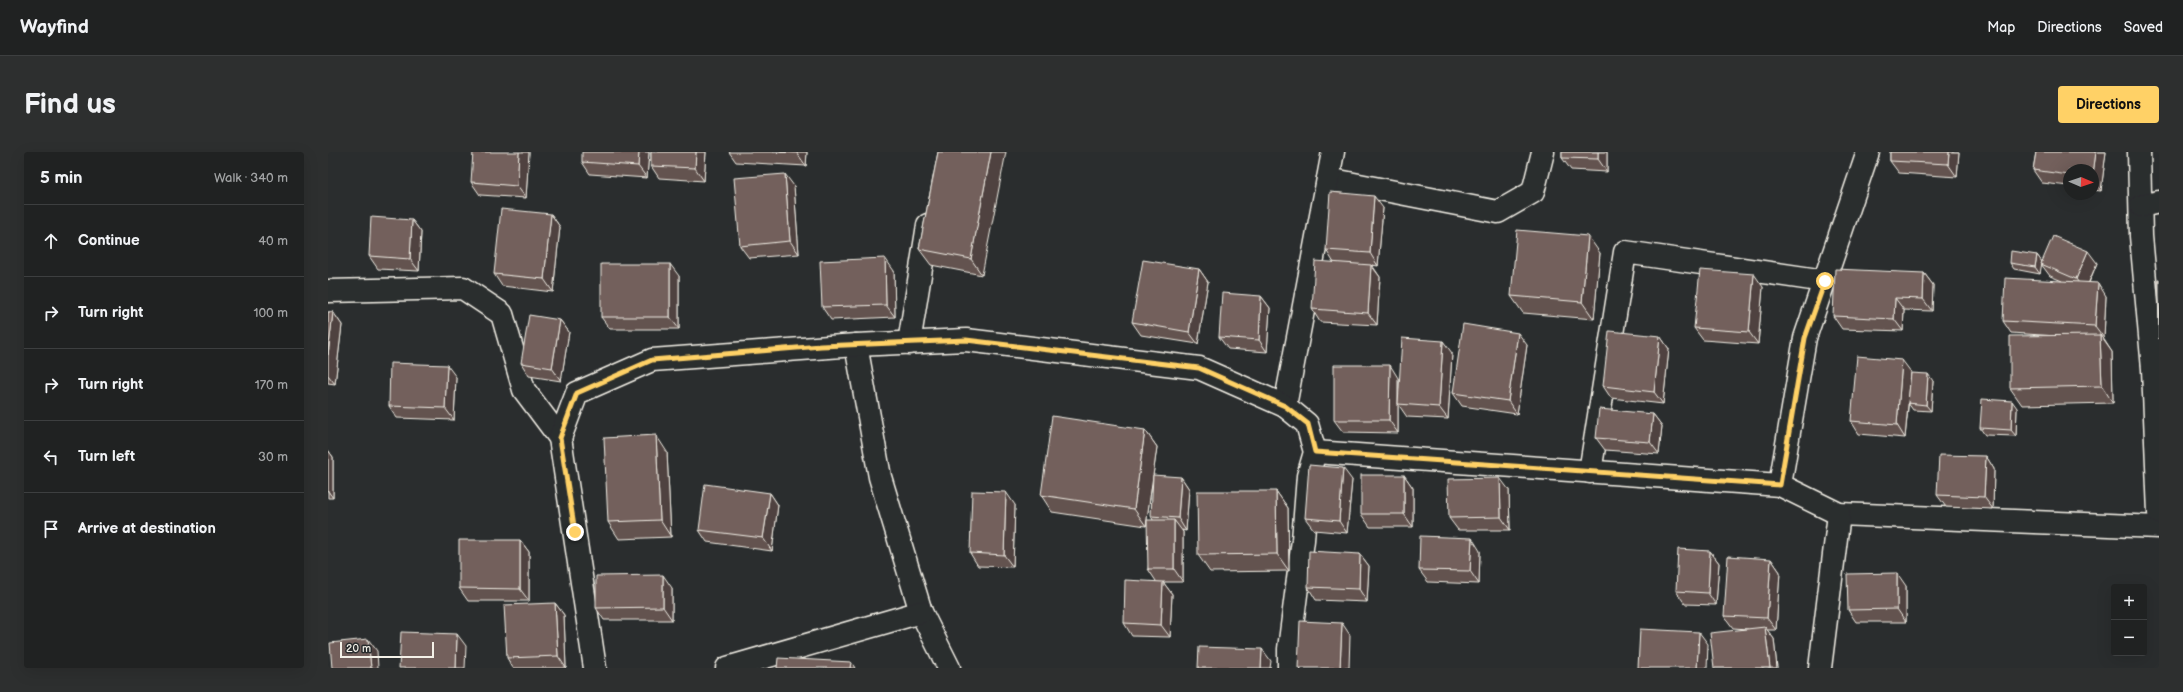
<!DOCTYPE html>
<html lang="en">
<head>
<meta charset="utf-8">
<style>
	body { margin:0; font-family:"Balsamiq Sans",sans-serif; background:#2d2f2f; color:#f1f3f6 }
	.controls { position:absolute; right:12px; bottom:12px; display:grid; overflow:hidden; border-radius:4px; box-shadow:0 4px 16px #0002 }
	.controls button { width:36px; height:36px; display:grid; place-items:center; padding:0; border:0; border-bottom:1px solid #3d3f40; background:#202222; color:#f1f3f6; font:20px sans-serif }
	.compass { position:absolute; left:1735px; top:12px; width:36px; height:36px; border-radius:50%; background:#202222; box-shadow:0 4px 16px #0002; rotate:92deg }
	.scale { position:absolute; left:12px; bottom:10px; width:94px; box-sizing:border-box; padding-left:4px; border:2px solid #f4f1e8; border-top:0; font-size:11px; line-height:14px; white-space:nowrap; color:#f4f1e8; -webkit-text-stroke:3px #2a2d2e; paint-order:stroke }
	.stop { position:absolute; width:12px; height:12px; margin:-9px; border:3px solid #ffd166; border-radius:50%; background:#fff }
	.stop.end { background:#ffd166; border-color:#fff; box-shadow:0 1px 4px #0008 }
	.list { margin:0; padding:0; list-style:none }
	h2 { display:flex; justify-content:space-between; align-items:center; height:52px; margin:0; padding:0 16px; font-size:17px }
	h2 small { font-size:13px; font-weight:400; color:#a2a4a5 }
	.list li { display:grid; grid-template-columns:26px 1fr auto; gap:12px; align-items:center; box-sizing:border-box; height:72px; padding:0 16px; border-top:1px solid #3d3f40 }
	.list b { display:block; font-size:15px; white-space:nowrap }
	.list em { font-size:13px; font-style:normal; color:#a2a4a5 }
	.icon { flex:none; width:22px; height:22px; fill:none; stroke:currentColor; stroke-width:2; stroke-linecap:round; stroke-linejoin:round }
	.map { position:relative; flex:none; width:1831px; height:516px; overflow:hidden; border-radius:4px }
	header { display:flex; align-items:center; gap:24px; box-sizing:border-box; height:56px; padding:0 20px; background:#202222; border-bottom:1px solid #3d3f40 }
	header strong { font-size:19px }
	nav { display:flex; gap:22px; margin-inline-start:auto; font-size:14px }
	.intro { display:flex; align-items:center; justify-content:space-between; box-sizing:border-box; height:96px; padding:0 24px }
	h1 { margin:0; font-size:28px }
	.button { padding:10px 18px; border-radius:4px; background:#ffd166; color:#111; font-size:14px; font-weight:700 }
	main { display:flex; gap:24px; padding:0 24px }
	aside { flex:1; background:#202222; border-radius:4px; box-shadow:0 4px 16px #0002 }
	.map>svg:first-child { display:block }
	.lines { fill:none; stroke-linecap:round; stroke-linejoin:round }
	.minor-casing { stroke:#f4f1e8; stroke-width:25 }
	.minor { stroke:#2a2d2e; stroke-width:22 }
	.wall { fill:#63534f; stroke:#f4f1e8 }
	.shaded-wall { fill:#504340; stroke:#f4f1e8 }
	.building { fill:#73605c; stroke:#f4f1e8 }
	.route { stroke:#ffd166; stroke-width:5 }
</style>
</head>
<body>
<header>
<strong>Wayfind</strong>
<nav><a>Map</a><a>Directions</a><a>Saved</a></nav>
</header>
<div class="intro"><h1>Find us</h1><a class="button">Directions</a></div>
<main>
<aside>
<h2>5 min<small>Walk · 340 m</small></h2>
<ul class="list">
<li><svg class="icon" aria-label="ahead" viewBox="0 0 24 24"><path d="M12 20V5M6 11l6-6 6 6"/></svg><div><b>Continue</b></div><em>40 m</em></li>
<li><svg class="icon" aria-label="right" viewBox="0 0 24 24"><path d="M7 20v-9h11M14 6l5 5-5 5"/></svg><div><b>Turn right</b></div><em>100 m</em></li>
<li><svg class="icon" aria-label="right" viewBox="0 0 24 24"><path d="M7 20v-9h11M14 6l5 5-5 5"/></svg><div><b>Turn right</b></div><em>170 m</em></li>
<li><svg class="icon" aria-label="left" viewBox="0 0 24 24"><path d="M17 20v-9H6M10 6l-5 5 5 5"/></svg><div><b>Turn left</b></div><em>30 m</em></li>
<li><svg class="icon" aria-label="arrive" viewBox="0 0 24 24"><path d="M6 21V4h12l-3 4 3 4H6"/></svg><div><b>Arrive at destination</b></div></li>
</ul>
</aside>
<div class="map">
<svg width="1831" height="516" viewBox="0 0 1831 516">
	<rect width="100%" height="100%" fill="#2a2d2e"/>
	<filter id="ink" filterUnits="userSpaceOnUse"><feTurbulence type="fractalNoise" baseFrequency=".025" numOctaves="2"/><feDisplacementMap in="SourceGraphic" scale="8" xChannelSelector="R" yChannelSelector="G"/><feConvolveMatrix kernelMatrix="1 2 1 2 8 2 1 2 1" color-interpolation-filters="sRGB"/></filter>
	<g filter="url(#ink)">
		<g class="lines">
			<defs>
				<g id="minor">
					<path d="M1540,0l-63,186 -25,147 59,29 320,13"/>
					<path d="M1811,0l2,84 12,133 6,144"/>
					<path d="M1000,27l170,33 35,-20 10,-40"/>
					<path d="M1813,54l18,-4"/>
					<path d="M0,139l135,-3 39,26 22,76 36,48"/>
					<path d="M581,191l19,-118"/>
					<path d="M528,193l24,132 41,135 28,56"/>
					<path d="M957,254l48,-254"/>
					<path d="M987,300l465,33"/>
					<path d="M1262,320l35,-220 200,29"/>
					<path d="M267,516l-35,-230 17,-45 75,-33 204,-15 110,-5 233,28 86,38 22,18 8,28 -7,24 -5,64 -14,109v19"/>
					<path d="M399,516l194,-56"/>
					<path d="M1492,516l19,-154"/>
				</g>
			</defs>
			<use href="#minor" class="minor-casing"/>
			<use href="#minor" class="minor"/>
		</g>
		<g class="wall">
			<path d="M201,0l-3,46 -46,-3 -9,-13z"/>
			<path d="M321,0l-2,26 -57,-4 -8,-12z"/>
			<path d="M323,0h55l-2,29 -45,-3 -8,-12z"/>
			<path d="M401,0h78l-1,14 -70,-4z"/>
			<path d="M610,0l44,123 -51,-10 -12,-16z"/>
			<path d="M1234,0h45v20l-36,-2 -9,-12z"/>
			<path d="M1562,0h69l-2,25 -58,-4 -9,-12z"/>
			<path d="M1708,0h70l-5,39 -8,-1v-20h-24v16l-27,-3 -9,-13z"/>
			<path d="M466,34l5,68 -50,4 -9,-12z"/>
			<path d="M1055,56l-5,58 -6,-1 8,12 -3,48 -57,-3 -8,-13 22,-46 -8,-13z"/>
			<path d="M223,62l9,13 -7,65 -51,-6 -8,-12z"/>
			<path d="M84,68l9,12 -2,39 -41,-2 -9,-13z"/>
			<path d="M1272,101l-6,66 -71,-6 -12,-17z"/>
			<path d="M1709,103l5,7 -1,2 56,-1 -8,20 17,13 -2,42h-1l9,14 1,51 -91,2 -12,-17 47,-52 -46,-3 -8,-12 59,-40 -12,-5 -9,-12 -1,10 -26,-5 -4,-6z"/>
			<path d="M871,117l9,13 -10,62 -57,-9 -9,-13z"/>
			<path d="M566,119l1,46 -64,3 -9,-13z"/>
			<path d="M1596,121l9,12 -1,26 -28,-1 -1,21 -61,-2 -9,-13z"/>
			<path d="M351,124v53h-69l-9,-12z"/>
			<path d="M1435,135l-5,57 -55,-4 -9,-12z"/>
			<path d="M933,144l9,12 -3,44 -39,-3 -9,-12z"/>
			<path d="M0,160h5l9,13 -7,59 -7,-1z"/>
			<path d="M232,168l9,12 -8,49 -32,-5 -8,-13z"/>
			<path d="M1332,184l9,13 -6,55 -52,-6 -8,-12z"/>
			<path d="M1199,193l-10,69 -55,-8 -9,-13z"/>
			<path d="M1124,201l-4,66 -41,-2 -9,-13v29l-55,-1 -9,-12 64,-42v26z"/>
			<path d="M1583,220v1l22,8 -2,30 -18,-1 -5,-7 2,-14 -5,49 -46,-4 -8,-13z"/>
			<path d="M128,225l-2,43 -57,-2 -8,-12z"/>
			<path d="M1689,256l-1,28 -31,-1 -5,-7z"/>
			<path d="M1325,262l9,12 -3,28 -54,-4 -9,-12z"/>
			<path d="M817,278l12,17 -11,79 -94,-14 -11,-17z"/>
			<path d="M0,298l5,7v41h-5z"/>
			<path d="M339,300l4,85 -52,2 -11,-17z"/>
			<path d="M1658,304l8,13 -1,40 -47,-2 -9,-12z"/>
			<path d="M1076,323l9,13v39h-43l-9,-13z"/>
			<path d="M853,325l8,12 -3,42 -4,-1 1,2v50h-20l9,12 -2,43 -38,-1 -8,-13 32,-42 -8,-12 5,-49 -2,-4z"/>
			<path d="M1024,328l-5,53 -33,-3 -9,-12z"/>
			<path d="M1181,338l1,40h-52l-9,-12z"/>
			<path d="M948,339l12,17 1,63 -79,1 -12,-17z"/>
			<path d="M442,341l8,12 -6,46 -65,-9 -8,-12z"/>
			<path d="M687,353l-2,62 -35,-1 -8,-13z"/>
			<path d="M192,388l9,12v49h-61l-9,-13z"/>
			<path d="M1152,399l-1,33 -51,-2 -9,-12z"/>
			<path d="M1382,399l9,12 -3,42 -31,-1 -9,-13z"/>
			<path d="M1032,402l9,12 -2,36 -51,-2 -8,-13z"/>
			<path d="M1443,407l9,13 -4,58h-9l7,9 3,29h-63l34,-39 -15,-1 -9,-12z"/>
			<path d="M1578,434v36h-50l-8,-12z"/>
			<path d="M344,436v32h-68l-8,-12z"/>
			<path d="M227,451l9,12 2,53h-53l-6,-10z"/>
		</g>
		<g class="shaded-wall">
			<path d="M191,0h10l-3,46 -9,-12z"/>
			<path d="M311,0h10l-2,26 -9,-12z"/>
			<path d="M368,0h10l-2,29 -9,-13z"/>
			<path d="M469,0h10l-1,14 -9,-13z"/>
			<path d="M663,0h15l-24,123 -11,-16z"/>
			<path d="M1270,0h9v20l-9,-13z"/>
			<path d="M1621,0h10l-2,25 -9,-13z"/>
			<path d="M1768,0h10l-5,39 -8,-12v-5z"/>
			<path d="M457,22l9,12 5,68 -9,-13z"/>
			<path d="M1046,44l9,12 -5,58 -8,-13z"/>
			<path d="M223,62l9,13 -7,65 -9,-13z"/>
			<path d="M84,68l9,12 -2,39 -9,-12z"/>
			<path d="M1260,84l12,17 -6,66 -12,-17z"/>
			<path d="M1760,99l9,12 -12,28 -9,-12z"/>
			<path d="M1709,103l5,7 -2,12 -5,-7z"/>
			<path d="M557,106l9,13 1,46 -9,-12z"/>
			<path d="M342,112l9,12v53l-9,-12z"/>
			<path d="M1043,113l9,12 -3,48 -9,-12z"/>
			<path d="M871,117l9,13 -10,62 -9,-12z"/>
			<path d="M1596,121l9,12 -1,26 -9,-12z"/>
			<path d="M1426,122l9,13 -5,57 -9,-12z"/>
			<path d="M1770,131l8,13 -2,42 -9,-12z"/>
			<path d="M933,144l9,12 -3,44 -8,-12z"/>
			<path d="M1567,146l9,12 -1,21 -9,-12z"/>
			<path d="M5,160l9,13 -7,59 -7,-9v-20z"/>
			<path d="M232,168l9,12 -8,49 -9,-13z"/>
			<path d="M1190,181l9,12 -10,69 -9,-13z"/>
			<path d="M1772,183l12,17 1,51 -11,-17z"/>
			<path d="M1332,184l9,13 -6,55 -9,-12z"/>
			<path d="M1115,189l9,12 -4,66 -9,-12z"/>
			<path d="M1574,208l9,12 -6,66 -8,-13z"/>
			<path d="M119,213l9,12 -2,43 -9,-12z"/>
			<path d="M1062,213l8,13v55l-9,-13z"/>
			<path d="M1600,222l5,7 -2,30 -5,-6z"/>
			<path d="M1684,249l5,7 -1,28 -5,-6z"/>
			<path d="M1325,262l9,12 -3,28 -9,-12z"/>
			<path d="M817,278l12,17 -11,79 -12,-17z"/>
			<path d="M328,283l11,17 4,85 -11,-17z"/>
			<path d="M0,298l5,7v41l-5,-7z"/>
			<path d="M1658,304l8,13 -1,40 -9,-12z"/>
			<path d="M1015,316l9,12 -5,53 -8,-12z"/>
			<path d="M1076,323l9,13v39l-9,-13z"/>
			<path d="M853,325l8,12 -3,42 -8,-13z"/>
			<path d="M1172,326l9,12 1,40 -9,-13z"/>
			<path d="M948,339l12,17 1,63 -12,-17z"/>
			<path d="M678,340l9,13 -2,62 -9,-12z"/>
			<path d="M442,341l8,12 -6,46 -9,-13z"/>
			<path d="M846,368l9,12v50l-9,-13z"/>
			<path d="M1144,386l8,13 -1,33 -9,-13z"/>
			<path d="M192,388l9,12v49l-9,-12z"/>
			<path d="M1382,399l9,12 -3,42 -8,-12z"/>
			<path d="M1032,402l9,12 -2,36 -8,-13z"/>
			<path d="M1443,407l9,13 -4,58 -9,-12z"/>
			<path d="M1569,421l9,13v36l-9,-13z"/>
			<path d="M335,423l9,13v32l-9,-13z"/>
			<path d="M835,430l9,12 -2,43 -9,-12z"/>
			<path d="M227,451l9,12 2,53 -8,-12z"/>
			<path d="M1014,471l8,12 -1,33h-9z"/>
			<path d="M1437,475l9,12 3,29h-7z"/>
			<path d="M1371,480l9,12 -1,24h-10z"/>
			<path d="M129,482l9,12 -1,22h-9z"/>
			<path d="M40,487l9,12 1,17h-7z"/>
			<path d="M934,497l9,12 -1,7h-9z"/>
			<path d="M523,510l4,6h-5z"/>
		</g>
		<g class="building">
			<path d="M145,0h46l-2,34 -46,-4z"/>
			<path d="M254,0h57l-1,14 -56,-4z"/>
			<path d="M323,0h45l-1,16 -44,-2z"/>
			<path d="M445,0h24v1z"/>
			<path d="M610,0h53l-20,107 -52,-10z"/>
			<path d="M1234,0h36v7l-36,-1z"/>
			<path d="M1562,0h59l-1,12 -58,-3z"/>
			<path d="M1708,0h60l-3,22v-4h-24v5l-36,-5z"/>
			<path d="M457,22l5,67 -50,5 -6,-68z"/>
			<path d="M1002,40l44,4 -4,57 -44,-3z"/>
			<path d="M173,57l50,5 -7,65 -50,-5z"/>
			<path d="M43,65l41,3 -2,39 -41,-3z"/>
			<path d="M1189,78l71,6 -6,66 -71,-6z"/>
			<path d="M1725,84l35,15 -12,28 -35,-15z"/>
			<path d="M1683,99l26,4 -2,12 -25,-4z"/>
			<path d="M557,106l1,47 -64,2 -2,-46z"/>
			<path d="M815,108l56,9 -10,63 -57,-10z"/>
			<path d="M987,109l56,4 -3,48 -56,-4z"/>
			<rect x="273" y="112" width="69" height="53"/>
			<path d="M1507,117l89,4 -1,26 -28,-1 -1,21 -61,-3z"/>
			<path d="M1372,118l54,4 -5,58 -55,-4z"/>
			<path d="M1677,126l93,5 -3,43 -92,-5z"/>
			<path d="M1830,127h1v60z"/>
			<path d="M894,141l39,3 -2,44 -40,-3z"/>
			<path d="M0,160h5l-5,43z"/>
			<path d="M201,163l31,5 -8,48 -31,-5z"/>
			<path d="M1135,172l55,9 -10,68 -55,-8z"/>
			<path d="M1281,179l51,5 -6,56 -51,-6z"/>
			<path d="M1772,183l2,51 -92,2v-52z"/>
			<path d="M1074,186l41,3 -4,66 -41,-3z"/>
			<path d="M1529,204l45,4 -5,65 -46,-4z"/>
			<path d="M62,211l57,2 -2,43 -56,-2z"/>
			<path d="M1006,213h56l-1,55h-55z"/>
			<path d="M1583,221l17,1 -2,31 -18,-2z"/>
			<path d="M1654,247l30,2 -1,29 -31,-2z"/>
			<path d="M1271,257l54,5 -3,28 -54,-4z"/>
			<path d="M724,264l93,14 -11,79 -93,-14z"/>
			<path d="M328,283l4,85 -52,2 -4,-84z"/>
			<path d="M1611,303l47,1 -2,41 -47,-2z"/>
			<path d="M981,313l34,3 -4,53 -34,-3z"/>
			<path d="M825,323l28,2 -3,41 -27,-2z"/>
			<rect x="1033" y="323" width="43" height="39"/>
			<path d="M1172,326l1,39 -52,1 -1,-39z"/>
			<path d="M377,332l65,9 -7,45 -64,-8z"/>
			<path d="M644,339l34,1 -2,63 -34,-2z"/>
			<path d="M869,339h79l1,63 -79,1z"/>
			<path d="M819,368h27v49h-26z"/>
			<path d="M1092,384l52,2 -2,33 -51,-1z"/>
			<path d="M131,388h61v49l-61,-1z"/>
			<path d="M1350,397l32,2 -2,42 -32,-2z"/>
			<path d="M981,399l51,3 -1,35 -51,-2z"/>
			<path d="M1400,404l43,3 -4,59 -43,-2z"/>
			<path d="M1569,421v36l-49,1 -1,-36z"/>
			<path d="M335,423v32l-67,1v-32z"/>
			<path d="M797,428l38,2 -2,43 -37,-2z"/>
			<path d="M227,451l3,53 -51,2 -3,-53z"/>
			<path d="M972,469l42,2 -2,45h-42z"/>
			<path d="M1437,475l5,41h-56l-4,-35z"/>
			<path d="M1312,477l59,3 -2,36h-59z"/>
			<path d="M73,480l56,2 -1,34h-57z"/>
			<path d="M40,487l3,29h-39l-2,-25z"/>
			<path d="M871,495l63,2 -1,19h-63z"/>
			<path d="M450,506l73,4 -1,6h-73z"/>
		</g>
	</g>
	<g class="lines" filter="url(#ink)">
		<path class="route" d="M247,380l-15,-94 17,-45 75,-33 169,-14 145,-6 233,28 86,38 23,18 7,28 465,33 25,-147 20,-57"/>
	</g>
</svg>
<div class="controls">
<button>+</button>
<button>−</button>
</div>
<svg class="compass" viewBox="-18 -18 36 36"><path d="M0-13l5 13h-10z" fill="#e53935"/><path d="M0 13l5-13h-10z" fill="#a2a4a5"/></svg>
<div class="scale">20 m</div>
<div class="stop" style="left:1497px;top:129px"></div>
<div class="stop end" style="left:247px;top:380px"></div>
</div>
</main>
</body>
</html>
